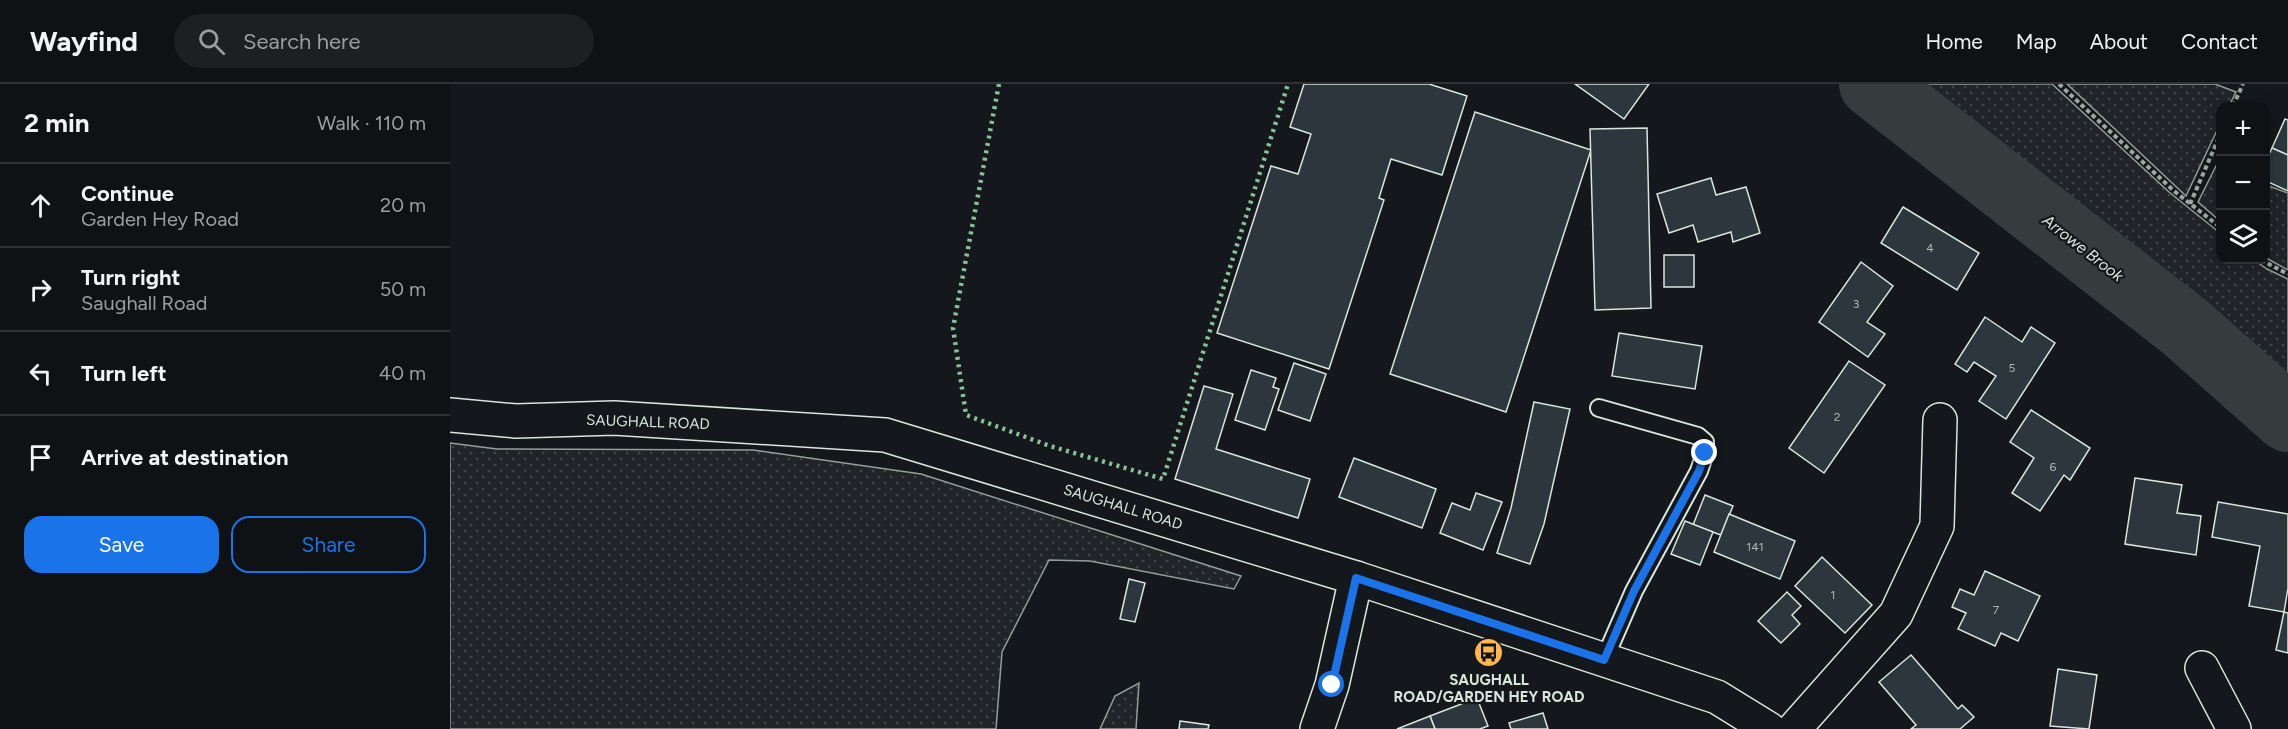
<!DOCTYPE html>
<html lang="en">
<head>
<meta charset="utf-8">
<style>
	body { margin:0; font-family:Figtree,sans-serif; background:#1d2022; color:#f1f3f6 }
	.controls { position:absolute; right:18px; top:18px; display:grid; overflow:hidden; border-radius:12px; box-shadow:0 3px 15px #0003 }
	.controls button { width:54px; height:54px; display:grid; place-items:center; padding:0; border:0; border-bottom:2px solid #2f3234; background:#0f1215; color:#f1f3f6; font:30px sans-serif }
	.stop { position:absolute; width:18px; height:18px; margin:-14px; border:4px solid #1a73e8; border-radius:50%; background:#fff }
	.stop.end { background:#1a73e8; border-color:#fff; box-shadow:0 2px 6px #0008 }
	.list { margin:0; padding:0; list-style:none }
	h2 { display:flex; justify-content:space-between; align-items:center; height:78px; margin:0; padding:0 24px; font-size:26px }
	h2 small { font-size:20px; font-weight:400; color:#9b9ea0 }
	.list li { display:grid; grid-template-columns:39px 1fr auto; gap:18px; align-items:center; box-sizing:border-box; height:84px; padding:0 24px; border-top:2px solid #2f3234 }
	.list b { display:block; font-size:22px; white-space:nowrap }
	.list p { margin:0; font-size:20px; white-space:nowrap; color:#9b9ea0 }
	.list em { font-size:20px; font-style:normal; color:#9b9ea0 }
	.actions { display:flex; gap:12px; padding:18px 24px }
	.actions a { flex:1; padding:14px 0; border:2px solid #1a73e8; border-radius:18px; text-align:center; font-size:21px; color:#1a73e8 }
	.actions .main { background:#1a73e8; color:#fff }
	.icon { flex:none; width:33px; height:33px; fill:none; stroke:currentColor; stroke-width:2; stroke-linecap:round; stroke-linejoin:round }
	.map { position:relative; flex:none; width:1838px; height:645px; overflow:hidden }
	header { display:flex; align-items:center; gap:36px; box-sizing:border-box; height:84px; padding:0 30px; background:#0f1215; border-bottom:2px solid #2f3234 }
	header strong { font-size:28px }
	nav { display:flex; gap:33px; margin-inline-start:auto; font-size:21px }
	.search { width:420px; height:54px; background:#1d2022; display:flex; align-items:center; gap:15px; box-sizing:border-box; padding:0 21px; border-radius:33px; color:#9b9ea0; font-size:22px }
	main { display:flex }
	aside { flex:1; background:#0f1215 }
	.map>svg:first-child { display:block }
	.grass { fill:url(#grass-dots); stroke:#939e99; stroke-width:1.5 }
	.lines { fill:none; stroke-linecap:round; stroke-linejoin:round }
	.river { stroke:#363b3e; stroke-width:68 }
	.building { fill:#2c363c; stroke:#d8e6dc; stroke-width:1.5 }
	.lane-casing { stroke:#d8e6dc; stroke-width:20 }
	.street-casing { stroke:#d8e6dc; stroke-width:36 }
	.secondary-casing { stroke:#d8e6dc; stroke-width:36 }
	.path { stroke:#9da8a2; stroke-width:4; stroke-dasharray:4.5 3; stroke-linecap:butt }
	.lane { stroke:#14181c; stroke-width:16 }
	.street { stroke:#14181c; stroke-width:33 }
	.secondary { stroke:#14181c; stroke-width:33 }
	.hedge { stroke:#8ac095; stroke-width:4.5; stroke-dasharray:3 4.5; stroke-linecap:butt }
	.route { stroke:#1a73e8; stroke-width:8 }
	.labels { text-anchor:middle; dominant-baseline:central; stroke-width:4.5; stroke-linejoin:round; paint-order:stroke }
	.number-label { font-size:12px; fill:#adbab4 }
	.street-label { font-size:15px; fill:#d8e6dc; stroke:#14181c }
	.poi-label { font-size:15px; font-weight:bold; fill:#d8e6dc; stroke:#14181c }
	.water-label { font-size:16px; font-style:italic; fill:#d8e6dc; stroke:#14181c }
</style>
</head>
<body>
<header>
<strong>Wayfind</strong>
<div class="search"><svg class="icon" aria-label="search" viewBox="0 0 24 24"><circle cx="10" cy="10" r="6"/><path d="M15 15l6 6"/></svg>Search here</div>
<nav><a>Home</a><a>Map</a><a>About</a><a>Contact</a></nav>
</header>
<main>
<aside>
<h2>2 min<small>Walk · 110 m</small></h2>
<ul class="list">
<li><svg class="icon" aria-label="ahead" viewBox="0 0 24 24"><path d="M12 20V5M6 11l6-6 6 6"/></svg><div><b>Continue</b><p>Garden Hey Road</p></div><em>20 m</em></li>
<li><svg class="icon" aria-label="right" viewBox="0 0 24 24"><path d="M7 20v-9h11M14 6l5 5-5 5"/></svg><div><b>Turn right</b><p>Saughall Road</p></div><em>50 m</em></li>
<li><svg class="icon" aria-label="left" viewBox="0 0 24 24"><path d="M17 20v-9H6M10 6l-5 5 5 5"/></svg><div><b>Turn left</b></div><em>40 m</em></li>
<li><svg class="icon" aria-label="arrive" viewBox="0 0 24 24"><path d="M6 21V4h12l-3 4 3 4H6"/></svg><div><b>Arrive at destination</b></div></li>
</ul>
<div class="actions"><a class="main">Save</a><a>Share</a></div>
</aside>
<div class="map">
<svg width="1838" height="645" viewBox="0 0 1838 645">
	<defs>
		<pattern id="grass-dots" width="8" height="8" patternUnits="userSpaceOnUse" patternTransform="scale(1.5)"><rect width="8" height="8" fill="#202428"/><path d="M2 2h.1M6 6h.1" fill="none" stroke="#404447" stroke-width="1.8" stroke-linecap="round"/></pattern>
	</defs>
	<rect width="100%" height="100%" fill="#14181c"/>
	<g class="grass">
		<path d="M1440,0h162l117,108 51,41v27h34l13,9 21,10v104l-58,-54z"/>
		<path d="M1617,0h148l21,8 -7,14h-9v18l-34,72z"/>
		<path d="M1766,82l4,2v53l-22,-19z"/>
		<path d="M1816,101l22,8v77l-22,-12z"/>
		<path d="M0,359l47,6 256,1 168,24 320,102 -7,13 -144,-28 -41,-1 -47,92 -6,77h-546z"/>
		<path d="M689,599l-3,46h-36l15,-33z"/>
	</g>
	<g class="lines">
		<path class="river" d="M1423,0l312,243 103,91"/>
	</g>
	<g class="building">
		<path d="M854,0h125l38,12 -25,79 -51,-16 -12,39 5,2 -55,169 -112,-36 54,-167 27,8 13,-40 -21,-7z"/>
		<path d="M1125,0h74l-25,35z"/>
		<path d="M1025,28l116,38 -85,262 -116,-38z"/>
		<path d="M1835,35l3,1v35l-16,-7z"/>
		<path d="M1197,44l4,180 -56,2 -5,-181z"/>
		<path d="M1822,64l16,7v36l-22,-10v-20z"/>
		<path d="M1261,94l5,17 30,-8 14,46 -27,9 -2,-10 -33,10 -5,-17 -24,8 -12,-39z"/>
		<path d="M1453,123l76,46 -22,37 -76,-47z"/>
		<rect x="1214" y="171" width="30" height="32"/>
		<path d="M1411,178l32,24 -26,36 18,12 -17,23 -49,-35z"/>
		<path d="M1535,233l37,25 9,-15 24,16 -49,76 -27,-18 17,-25 -22,-14 -7,10 -12,-8z"/>
		<path d="M1169,249l83,13 -7,43 -83,-13z"/>
		<path d="M1399,277l36,24 -61,88 -35,-25z"/>
		<path d="M844,279l32,11 -16,47 -32,-11z"/>
		<path d="M801,286l25,8 -3,9 6,2 -14,41 -30,-10z"/>
		<path d="M754,302l29,8 -17,55 94,30 -12,39 -123,-39z"/>
		<path d="M1084,318l36,7 -26,115 -14,40 -33,-11 14,-45z"/>
		<path d="M1581,326l59,38 -20,32 -6,-5 -24,36 -28,-18 22,-35 -24,-16z"/>
		<path d="M904,374l82,31 -14,39 -83,-31z"/>
		<path d="M1685,394l47,7 -5,28 24,3 -5,39 -71,-11z"/>
		<path d="M1026,409l26,9 -19,48 -43,-17 12,-30 18,7z"/>
		<path d="M1255,411l28,11 -12,29 -28,-10z"/>
		<path d="M1768,418l70,12v74l-4,24 -35,-6 11,-60 -48,-9z"/>
		<path d="M1279,430l66,27 -15,38 -66,-27z"/>
		<path d="M1235,437l28,11 -13,33 -29,-11z"/>
		<path d="M1372,473l50,48 -27,28 -50,-47z"/>
		<path d="M1535,487l55,25 -22,45 -17,-8 -6,13 -37,-17 8,-16 -14,-6 8,-18 14,6z"/>
		<path d="M679,495l16,4 -10,39 -15,-3z"/>
		<path d="M1337,508l14,14 -9,9 8,9 -19,19 -23,-22z"/>
		<path d="M1834,528l4,1v40l-12,-3z"/>
		<path d="M1461,571l47,54 4,-4 12,12 -14,12h-49l5,-4 -37,-43z"/>
		<path d="M1608,585l39,6 -8,54 -39,-3z"/>
		<path d="M1027,614l11,28 -8,3h-45l-5,-13z"/>
		<path d="M1093,629l5,16h-37l-2,-6z"/>
		<path d="M980,632l5,13h-38z"/>
		<path d="M730,637l29,4 -1,4h-29z"/>
	</g>
	<g class="lines">
		<defs>
			<path id="lane" d="M1149,324l99,28 7,6v11l-6,18 -65,120 -30,69"/>
			<g id="street">
				<path d="M1752,584l32,61"/>
				<path d="M1344,645l102,-115 41,-88 3,-106"/>
			</g>
			<g id="secondary">
				<path d="M0,331l66,6 98,-3 271,17 471,143 361,119 52,32"/>
				<path d="M867,645l15,-44 24,-107"/>
			</g>
		</defs>
		<use href="#lane" class="lane-casing"/>
		<use href="#street" class="street-casing"/>
		<use href="#secondary" class="secondary-casing"/>
		<g class="path">
			<path d="M1609,0l115,107 46,36"/>
			<path d="M1783,22l10,-22"/>
			<path d="M1740,120l30,-69"/>
			<path d="M1811,176l27,14"/>
		</g>
		<use href="#lane" class="lane"/>
		<use href="#street" class="street"/>
		<use href="#secondary" class="secondary"/>
		<path class="hedge" d="M549,0l-46,244 13,87 84,31 113,33 125,-395"/>
	</g>
	<g class="lines">
		<path class="route" d="M882,601l24,-107 248,82 30,-69 65,-120 6,-18"/>
	</g>
	<defs>
		<symbol id="bus-disc" viewBox="-11 -11 22 22"><circle r="9.5" fill="#ffb74d" stroke="#14181c"/><path d="M-5-6H5V4H4V6H2V4H-2V6H-4V4H-5ZM-3.5-4V0h7V-4ZM-3.5 1.2v1.5H-2V1.2ZM2 1.2v1.5H3.5V1.2Z" fill="#111"/></symbol>
	</defs>
	<g fill-rule="evenodd">
		<use href="#bus-disc" x="1022" y="552" width="33" height="33"/>
	</g>
	<g class="labels">
		<g class="number-label">
			<text x="1480" y="164">4</text>
			<text x="1406" y="220">3</text>
			<text x="1562" y="284">5</text>
			<text x="1387" y="333">2</text>
			<text x="1603" y="383">6</text>
			<text x="1305" y="463">141</text>
			<text x="1383" y="511">1</text>
			<text x="1546" y="526">7</text>
		</g>
		<g class="street-label">
			<text transform="translate(198 338) rotate(2)">SAUGHALL ROAD</text>
			<text transform="translate(673 423) rotate(17)">SAUGHALL ROAD</text>
		</g>
		<g class="poi-label">
			<text x="1039" y="596">SAUGHALL<tspan x="1039" dy="17">ROAD/GARDEN HEY ROAD</tspan></text>
		</g>
		<g class="water-label">
			<text transform="translate(1633 164) rotate(38)">Arrowe Brook</text>
		</g>
	</g>
</svg>
<div class="controls">
<button>+</button>
<button>−</button>
<button><svg class="icon" aria-label="layers" viewBox="0 0 24 24"><path d="M12 4l9 5-9 5-9-5zM3 14l9 5 9-5"/></svg></button>
</div>
<div class="stop" style="left:882px;top:601px"></div>
<div class="stop end" style="left:1255px;top:369px"></div>
</div>
</main>
</body>
</html>
